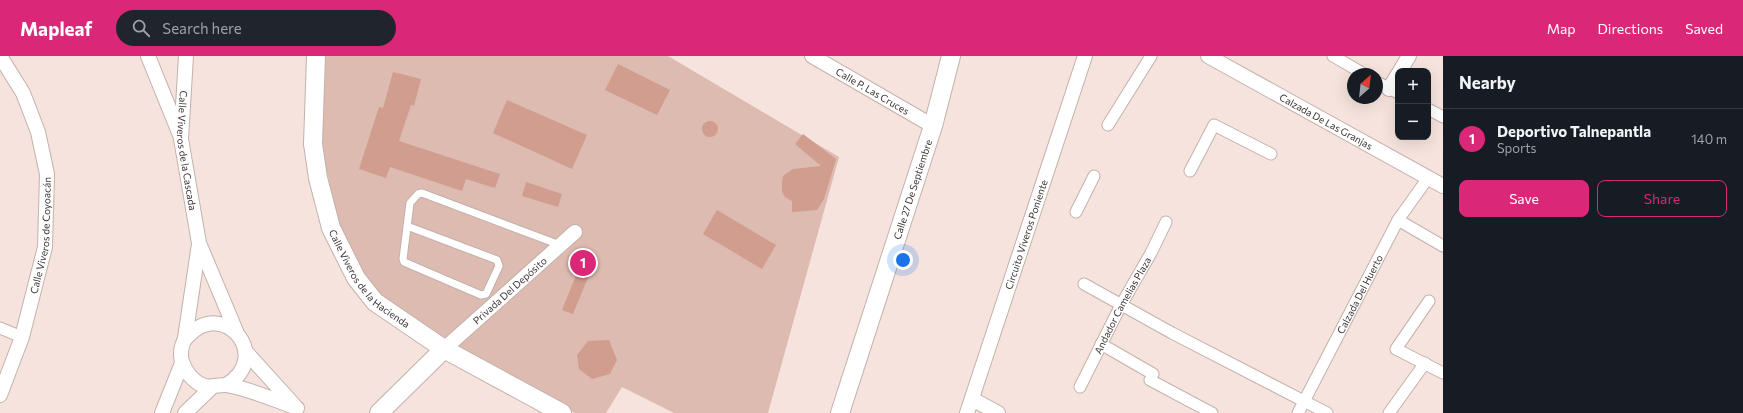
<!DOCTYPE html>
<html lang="en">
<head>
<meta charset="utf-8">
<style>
	body { margin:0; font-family:Commissioner,sans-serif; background:#20242c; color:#f1f3f6 }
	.controls { position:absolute; right:12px; top:12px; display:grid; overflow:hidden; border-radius:8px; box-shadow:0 4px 16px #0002 }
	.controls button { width:36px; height:36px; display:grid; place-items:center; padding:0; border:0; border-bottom:1px solid #363941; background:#171b24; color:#f1f3f6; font:20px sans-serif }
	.compass { position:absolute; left:1347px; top:12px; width:36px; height:36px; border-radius:50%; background:#171b24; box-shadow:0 4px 16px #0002; rotate:27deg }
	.you { position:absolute; left:903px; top:204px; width:14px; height:14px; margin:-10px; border:3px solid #fff; border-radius:50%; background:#1a73e8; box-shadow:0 0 0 6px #1a73e833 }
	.badge { display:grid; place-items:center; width:26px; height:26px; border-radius:50%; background:#db2777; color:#fff; font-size:13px; font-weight:700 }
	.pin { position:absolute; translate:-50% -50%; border:2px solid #fff; box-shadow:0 1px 4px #0006 }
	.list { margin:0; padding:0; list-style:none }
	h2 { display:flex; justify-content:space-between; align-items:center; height:52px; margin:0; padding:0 16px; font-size:17px }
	h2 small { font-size:13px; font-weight:400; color:#9ea1a6 }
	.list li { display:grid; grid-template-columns:26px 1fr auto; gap:12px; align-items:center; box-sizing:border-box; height:60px; padding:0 16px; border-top:1px solid #363941 }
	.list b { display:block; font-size:15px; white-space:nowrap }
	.list p { margin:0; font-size:13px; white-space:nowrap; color:#9ea1a6 }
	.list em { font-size:13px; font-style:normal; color:#9ea1a6 }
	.actions { display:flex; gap:8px; padding:12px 16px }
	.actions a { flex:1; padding:9px 0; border:1px solid #db2777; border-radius:8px; text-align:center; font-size:14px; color:#db2777 }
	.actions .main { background:#db2777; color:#fff }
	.icon { flex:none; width:22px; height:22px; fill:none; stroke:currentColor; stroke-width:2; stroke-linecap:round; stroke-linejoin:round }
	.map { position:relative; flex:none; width:1443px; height:357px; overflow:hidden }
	header { display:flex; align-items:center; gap:24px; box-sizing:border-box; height:56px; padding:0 20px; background:#db2777; color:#fff }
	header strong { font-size:19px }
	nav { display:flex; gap:22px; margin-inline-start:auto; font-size:14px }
	.search { width:280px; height:36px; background:#20242c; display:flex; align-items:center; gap:10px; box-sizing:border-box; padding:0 14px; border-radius:22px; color:#9ea1a6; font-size:15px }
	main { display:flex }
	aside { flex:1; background:#171b24 }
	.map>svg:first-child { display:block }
	.green { fill:#ddbbb0 }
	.building { fill:#d09d8e }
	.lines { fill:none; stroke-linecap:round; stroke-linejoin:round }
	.service-casing { stroke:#c3b1ac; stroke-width:9 }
	.pedestrian-casing { stroke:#c3b1ac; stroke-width:13 }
	.minor-casing { stroke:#c3b1ac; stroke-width:16 }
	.tertiary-casing { stroke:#c3b1ac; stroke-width:20 }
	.service { stroke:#fff; stroke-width:7 }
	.pedestrian { stroke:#fff; stroke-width:11 }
	.minor { stroke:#fff; stroke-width:14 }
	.tertiary { stroke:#fff; stroke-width:18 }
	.labels { text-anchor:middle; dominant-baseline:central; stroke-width:3; stroke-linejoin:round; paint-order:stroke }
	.street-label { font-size:10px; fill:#3c3533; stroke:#fff }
</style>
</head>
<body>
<header>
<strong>Mapleaf</strong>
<div class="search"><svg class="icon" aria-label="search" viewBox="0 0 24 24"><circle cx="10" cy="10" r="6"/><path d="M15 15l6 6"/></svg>Search here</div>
<nav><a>Map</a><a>Directions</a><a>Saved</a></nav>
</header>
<main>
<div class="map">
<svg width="1443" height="357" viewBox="0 0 1443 357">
	<rect width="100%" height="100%" fill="#f6e3dd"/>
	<path class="green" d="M320,0h348l171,101 -71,256h-94l-52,-26 -16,26h-31l-115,-62 -83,-53 -38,-71 -16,-74 -4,-80z"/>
	<g class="building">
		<path d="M618,8l52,26 -13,25 -52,-25z"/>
		<path d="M393,16l28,7 -7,27 -3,-1 -12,36 101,33 -5,14 -29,-9 -4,12 -72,-24 -4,11 -27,-9 20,-62 4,1z"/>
		<path d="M507,44l80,35 -15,34 -79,-36z"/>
		<circle cx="710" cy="73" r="8"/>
		<path d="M803,78l33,25 -12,40 -7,11 -25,2v-11l-7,-4 -3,-5v-10l1,-6 10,-7 28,-3 -26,-22z"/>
		<path d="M526,126l36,12 -4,13 -36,-11z"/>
		<path d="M717,154l59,35 -14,24 -59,-35z"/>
		<path d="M585,197l11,5 -23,56 -11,-4z"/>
		<path d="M609,284l8,20 -7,14 -18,5 -13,-10 -2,-14 11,-14z"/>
	</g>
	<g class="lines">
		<defs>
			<path id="service" d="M407,170l90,34 2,6 -13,28 -5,1 -77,-33 -1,-3 7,-56 8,-9 4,-1 138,52"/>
			<g id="pedestrian">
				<path d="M1333,0l31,18"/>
				<path d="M1377,26l21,11"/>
				<path d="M1428,53l15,8"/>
				<path d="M1108,69l43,-69"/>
				<path d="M1190,115l24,-46 57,29"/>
				<path d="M1076,156l18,-36"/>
				<path d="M1398,164l45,26"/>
				<path d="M1084,228l88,49 155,80"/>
				<path d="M1429,245l-33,48 47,24"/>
				<path d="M0,272l22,9"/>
				<path d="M1101,288l52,30"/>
				<path d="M1150,324l62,33"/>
				<path id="s1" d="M1080,331l41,-82 30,-52 15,-31"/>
				<path id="s2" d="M1298,357l100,-193 30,-42"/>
				<path d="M1389,357l36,-50"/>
			</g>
			<g id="minor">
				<path d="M148,0l32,79"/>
				<path id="s3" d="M186,0l-5,83 18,104 37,88"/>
				<path id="s4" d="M812,0l121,70"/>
				<path id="s5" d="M1208,0l235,130"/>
				<path d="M1400,15l9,-15"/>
				<path d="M1389,33l9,-15"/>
				<path d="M185,282l14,-94"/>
				<path id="s6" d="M444,293l131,-117"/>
				<path d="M246,296l48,53"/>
				<path d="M226,329c47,-27 -1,-88 -38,-49 -7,6 -9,20 -5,28 3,8 8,14 15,19 11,7 19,1 29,2 23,4 48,15 70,23"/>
				<path id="s7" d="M0,339l22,-58 23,-90 2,-73 -9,-42 -15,-39 -23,-37"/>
				<path d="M972,343l26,14"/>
				<path d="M162,357l20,-50"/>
				<path d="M185,357l27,-26"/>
				<path id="s8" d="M967,357l118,-357"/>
			</g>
			<g id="tertiary">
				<path id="s9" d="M316,0l-3,88 5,34 13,50 25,50 19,24 69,47 118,64"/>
				<path d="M379,357l65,-64"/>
				<path id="s10" d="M840,357l93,-287 18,-70"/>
			</g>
		</defs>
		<use href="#service" class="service-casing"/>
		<use href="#pedestrian" class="pedestrian-casing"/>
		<use href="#minor" class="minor-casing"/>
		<use href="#tertiary" class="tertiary-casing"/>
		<use href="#service" class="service"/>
		<use href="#pedestrian" class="pedestrian"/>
		<use href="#minor" class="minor"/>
		<use href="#tertiary" class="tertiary"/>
	</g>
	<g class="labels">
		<g class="street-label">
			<text stroke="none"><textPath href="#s4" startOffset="70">Calle P. Las Cruces</textPath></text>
			<text stroke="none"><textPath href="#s5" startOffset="135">Calzada De Las Granjas</textPath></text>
			<text stroke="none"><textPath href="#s3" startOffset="95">Calle Viveros de la Cascada</textPath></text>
			<text stroke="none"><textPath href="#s10" startOffset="235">Calle 27 De Septiembre</textPath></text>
			<text stroke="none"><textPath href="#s7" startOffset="166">Calle Viveros de Coyoacán</textPath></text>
			<text stroke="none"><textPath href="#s8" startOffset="188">Circuito Viveros Poniente</textPath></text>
			<text stroke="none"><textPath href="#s9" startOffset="239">Calle Viveros de la Hacienda</textPath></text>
			<text stroke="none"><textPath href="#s6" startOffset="88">Privada Del Depósito</textPath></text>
			<text stroke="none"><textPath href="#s2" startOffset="134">Calzada Del Huerto</textPath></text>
			<text stroke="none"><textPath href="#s1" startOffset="92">Andador Camelias Plaza</textPath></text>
		</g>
	</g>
</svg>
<div class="controls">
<button>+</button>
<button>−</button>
</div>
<svg class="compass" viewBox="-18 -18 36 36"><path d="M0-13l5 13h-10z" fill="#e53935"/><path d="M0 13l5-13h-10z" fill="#9ea1a6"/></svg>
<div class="you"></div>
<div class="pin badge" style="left:583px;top:207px">1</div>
</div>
<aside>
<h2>Nearby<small></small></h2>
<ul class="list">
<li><span class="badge">1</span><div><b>Deportivo Talnepantla</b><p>Sports</p></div><em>140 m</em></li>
</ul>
<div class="actions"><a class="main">Save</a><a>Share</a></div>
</aside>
</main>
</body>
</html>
